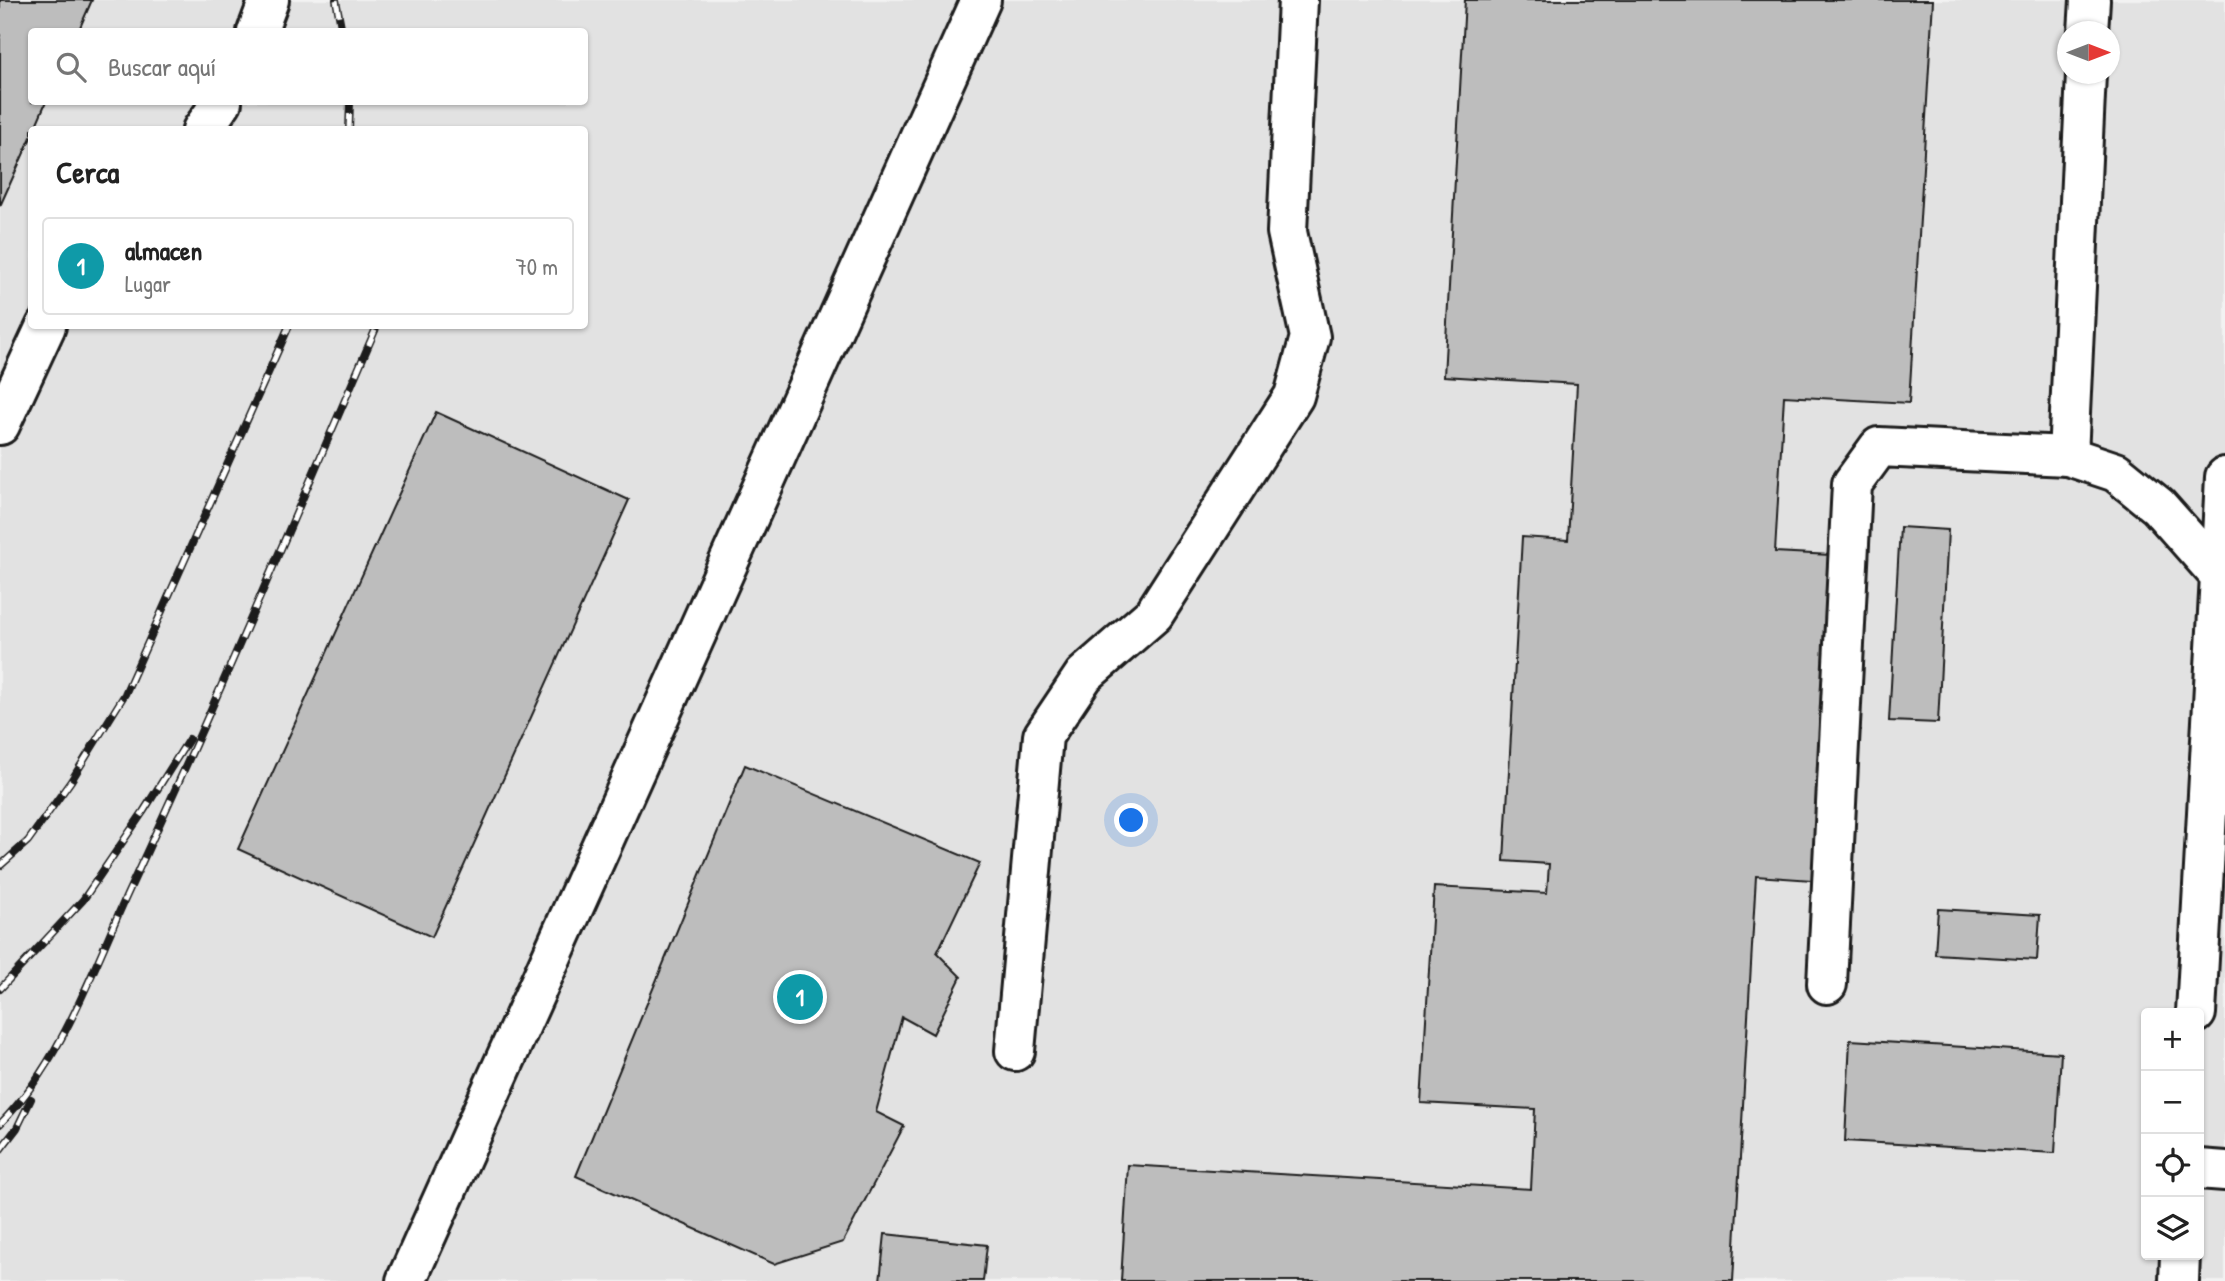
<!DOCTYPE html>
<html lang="es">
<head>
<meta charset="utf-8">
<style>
	body { margin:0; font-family:"Patrick Hand",sans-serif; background:#f2f2f2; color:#222 }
	.controls { position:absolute; right:21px; bottom:21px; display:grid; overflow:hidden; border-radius:7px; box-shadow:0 2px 5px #0004 }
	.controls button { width:63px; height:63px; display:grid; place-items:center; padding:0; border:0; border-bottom:2px solid #e0e0e0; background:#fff; color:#222; font:35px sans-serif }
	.compass { position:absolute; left:2057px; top:21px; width:63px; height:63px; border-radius:50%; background:#fff; box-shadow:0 2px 5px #0004; rotate:90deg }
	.you { position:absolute; left:1132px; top:821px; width:24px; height:24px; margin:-18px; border:5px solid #fff; border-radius:50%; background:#1a73e8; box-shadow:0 0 0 10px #1a73e833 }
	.badge { display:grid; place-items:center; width:46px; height:46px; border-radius:50%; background:#0b8043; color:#fff; font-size:23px; font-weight:700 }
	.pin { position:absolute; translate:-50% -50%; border:4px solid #fff; box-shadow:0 2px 7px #0006 }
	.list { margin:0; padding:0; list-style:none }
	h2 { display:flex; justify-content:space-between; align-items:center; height:91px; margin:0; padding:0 28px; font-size:30px }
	h2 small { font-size:23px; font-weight:400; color:#767676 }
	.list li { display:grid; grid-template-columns:46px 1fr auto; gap:21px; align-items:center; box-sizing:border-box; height:98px; margin:0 14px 14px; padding:0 14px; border:2px solid #e0e0e0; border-radius:7px }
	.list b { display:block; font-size:26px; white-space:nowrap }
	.list p { margin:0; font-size:23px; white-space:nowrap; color:#767676 }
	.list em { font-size:23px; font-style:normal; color:#767676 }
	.icon { flex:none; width:38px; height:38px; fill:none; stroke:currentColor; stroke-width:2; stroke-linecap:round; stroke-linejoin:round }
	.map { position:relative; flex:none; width:2225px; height:1281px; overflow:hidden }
	.search { position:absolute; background:#fff; box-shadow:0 2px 5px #0004; left:28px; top:28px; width:560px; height:77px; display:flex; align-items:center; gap:18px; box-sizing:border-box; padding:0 24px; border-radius:7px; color:#767676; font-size:26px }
	.panel { position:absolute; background:#fff; box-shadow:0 2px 5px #0004; left:28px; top:126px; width:560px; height:203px; border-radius:7px }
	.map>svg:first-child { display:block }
	.built { fill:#e2e2e2; fill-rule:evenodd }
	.building { fill:#bdbdbd; stroke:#1c1c1c; stroke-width:2 }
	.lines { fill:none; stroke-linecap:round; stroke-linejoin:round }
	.minor-casing { stroke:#1c1c1c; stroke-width:44 }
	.minor { stroke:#fff; stroke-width:38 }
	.rail-casing { stroke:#1c1c1c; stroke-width:8 }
	.rail { stroke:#fff; stroke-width:5; stroke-dasharray:16; stroke-linecap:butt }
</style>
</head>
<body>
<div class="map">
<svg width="2225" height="1281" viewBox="0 0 2225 1281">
	<rect width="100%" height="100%" fill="#f2f2f2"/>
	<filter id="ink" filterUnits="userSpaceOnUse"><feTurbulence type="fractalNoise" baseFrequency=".0143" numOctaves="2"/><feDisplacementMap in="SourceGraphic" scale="14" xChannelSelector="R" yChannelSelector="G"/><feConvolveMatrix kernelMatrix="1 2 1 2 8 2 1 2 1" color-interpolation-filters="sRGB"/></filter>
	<g filter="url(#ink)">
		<path class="built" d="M0,0h2225v1281h-2225zM32,32h552v70h-552zM2068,32h42v42h-42zM32,130h552v196h-552zM2146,1013h53v242h-53z"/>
		<g class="building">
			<path d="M0,0h92l-14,32h-46v70h14l-12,28h-2v5l-32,71z"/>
			<path d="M1465,0h468l-24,403 -125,-7 -9,156 56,3 -19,325 -56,-4 -23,405h-612l7,-116 403,24 4,-80 -114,-6 13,-216 113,6 2,-29 -45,-3 18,-324 46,3 9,-156 -133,-8z"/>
			<path d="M436,412l193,88 -197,437 -194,-88z"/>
			<path d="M1900,527l48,3 -10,193 -49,-2z"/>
			<path d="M745,765l235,98 -43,90 24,24 -28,57 -31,-17 -26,95 28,14 -61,116 -69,22 -198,-88z"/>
			<path d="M1938,909l102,6 -3,45 -102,-6z"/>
			<path d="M1850,1040l211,13 -6,100 -210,-12z"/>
			<path d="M885,1234l102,11 -4,36h-103z"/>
		</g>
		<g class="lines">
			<defs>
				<g id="minor">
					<path d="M257,32l12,-32"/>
					<path d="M2088,32l2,-32"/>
					<path d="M202,130l20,-28"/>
					<path d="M0,425l46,-99"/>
					<path d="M2068,456l18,-382"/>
					<path d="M2220,576l5,-99"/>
					<path d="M1827,984l25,-500 27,-37 189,9 48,16 42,34 62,70 -24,437"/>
					<path d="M1015,1051l28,-315 41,-61 70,-61 140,-218 16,-59 -23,-105 11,-232"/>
					<path d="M2199,1169l26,2"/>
					<path d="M406,1281l575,-1281"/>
					<path d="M2179,1281l1,-26"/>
				</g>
			</defs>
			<use href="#minor" class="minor-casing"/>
			<use href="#minor" class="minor"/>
			<defs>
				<g id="rail">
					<path d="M336,0l6,32"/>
					<path d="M349,130l1,-28"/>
					<path d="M0,866l28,-25 43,-60 54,-87 164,-368"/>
					<path d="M0,989l83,-89 60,-88 46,-73"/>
					<path d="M0,1124c64,-65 94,-159 132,-240 86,-185 164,-372 245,-558"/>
					<path d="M0,1150l17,-22 14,-29"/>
				</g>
			</defs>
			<use href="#rail" class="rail-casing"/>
			<use href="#rail" class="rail"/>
		</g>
	</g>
</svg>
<div class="controls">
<button>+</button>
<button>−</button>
<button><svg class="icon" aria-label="locate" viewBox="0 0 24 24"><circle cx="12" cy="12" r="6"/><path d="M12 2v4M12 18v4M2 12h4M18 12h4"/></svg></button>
<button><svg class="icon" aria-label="layers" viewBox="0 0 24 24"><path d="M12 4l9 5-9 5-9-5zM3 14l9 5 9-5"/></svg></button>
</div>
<svg class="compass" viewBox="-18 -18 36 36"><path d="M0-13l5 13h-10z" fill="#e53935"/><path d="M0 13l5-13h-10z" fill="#767676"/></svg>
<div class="you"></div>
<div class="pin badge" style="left:800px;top:997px;background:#0f9aa8">1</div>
<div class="search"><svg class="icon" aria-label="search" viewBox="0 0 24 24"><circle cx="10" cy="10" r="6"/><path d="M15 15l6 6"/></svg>Buscar aquí</div>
<section class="panel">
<h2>Cerca<small></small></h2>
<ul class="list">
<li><span class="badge" style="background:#0f9aa8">1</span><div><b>almacen</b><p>Lugar</p></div><em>70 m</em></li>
</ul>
</section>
</div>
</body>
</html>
